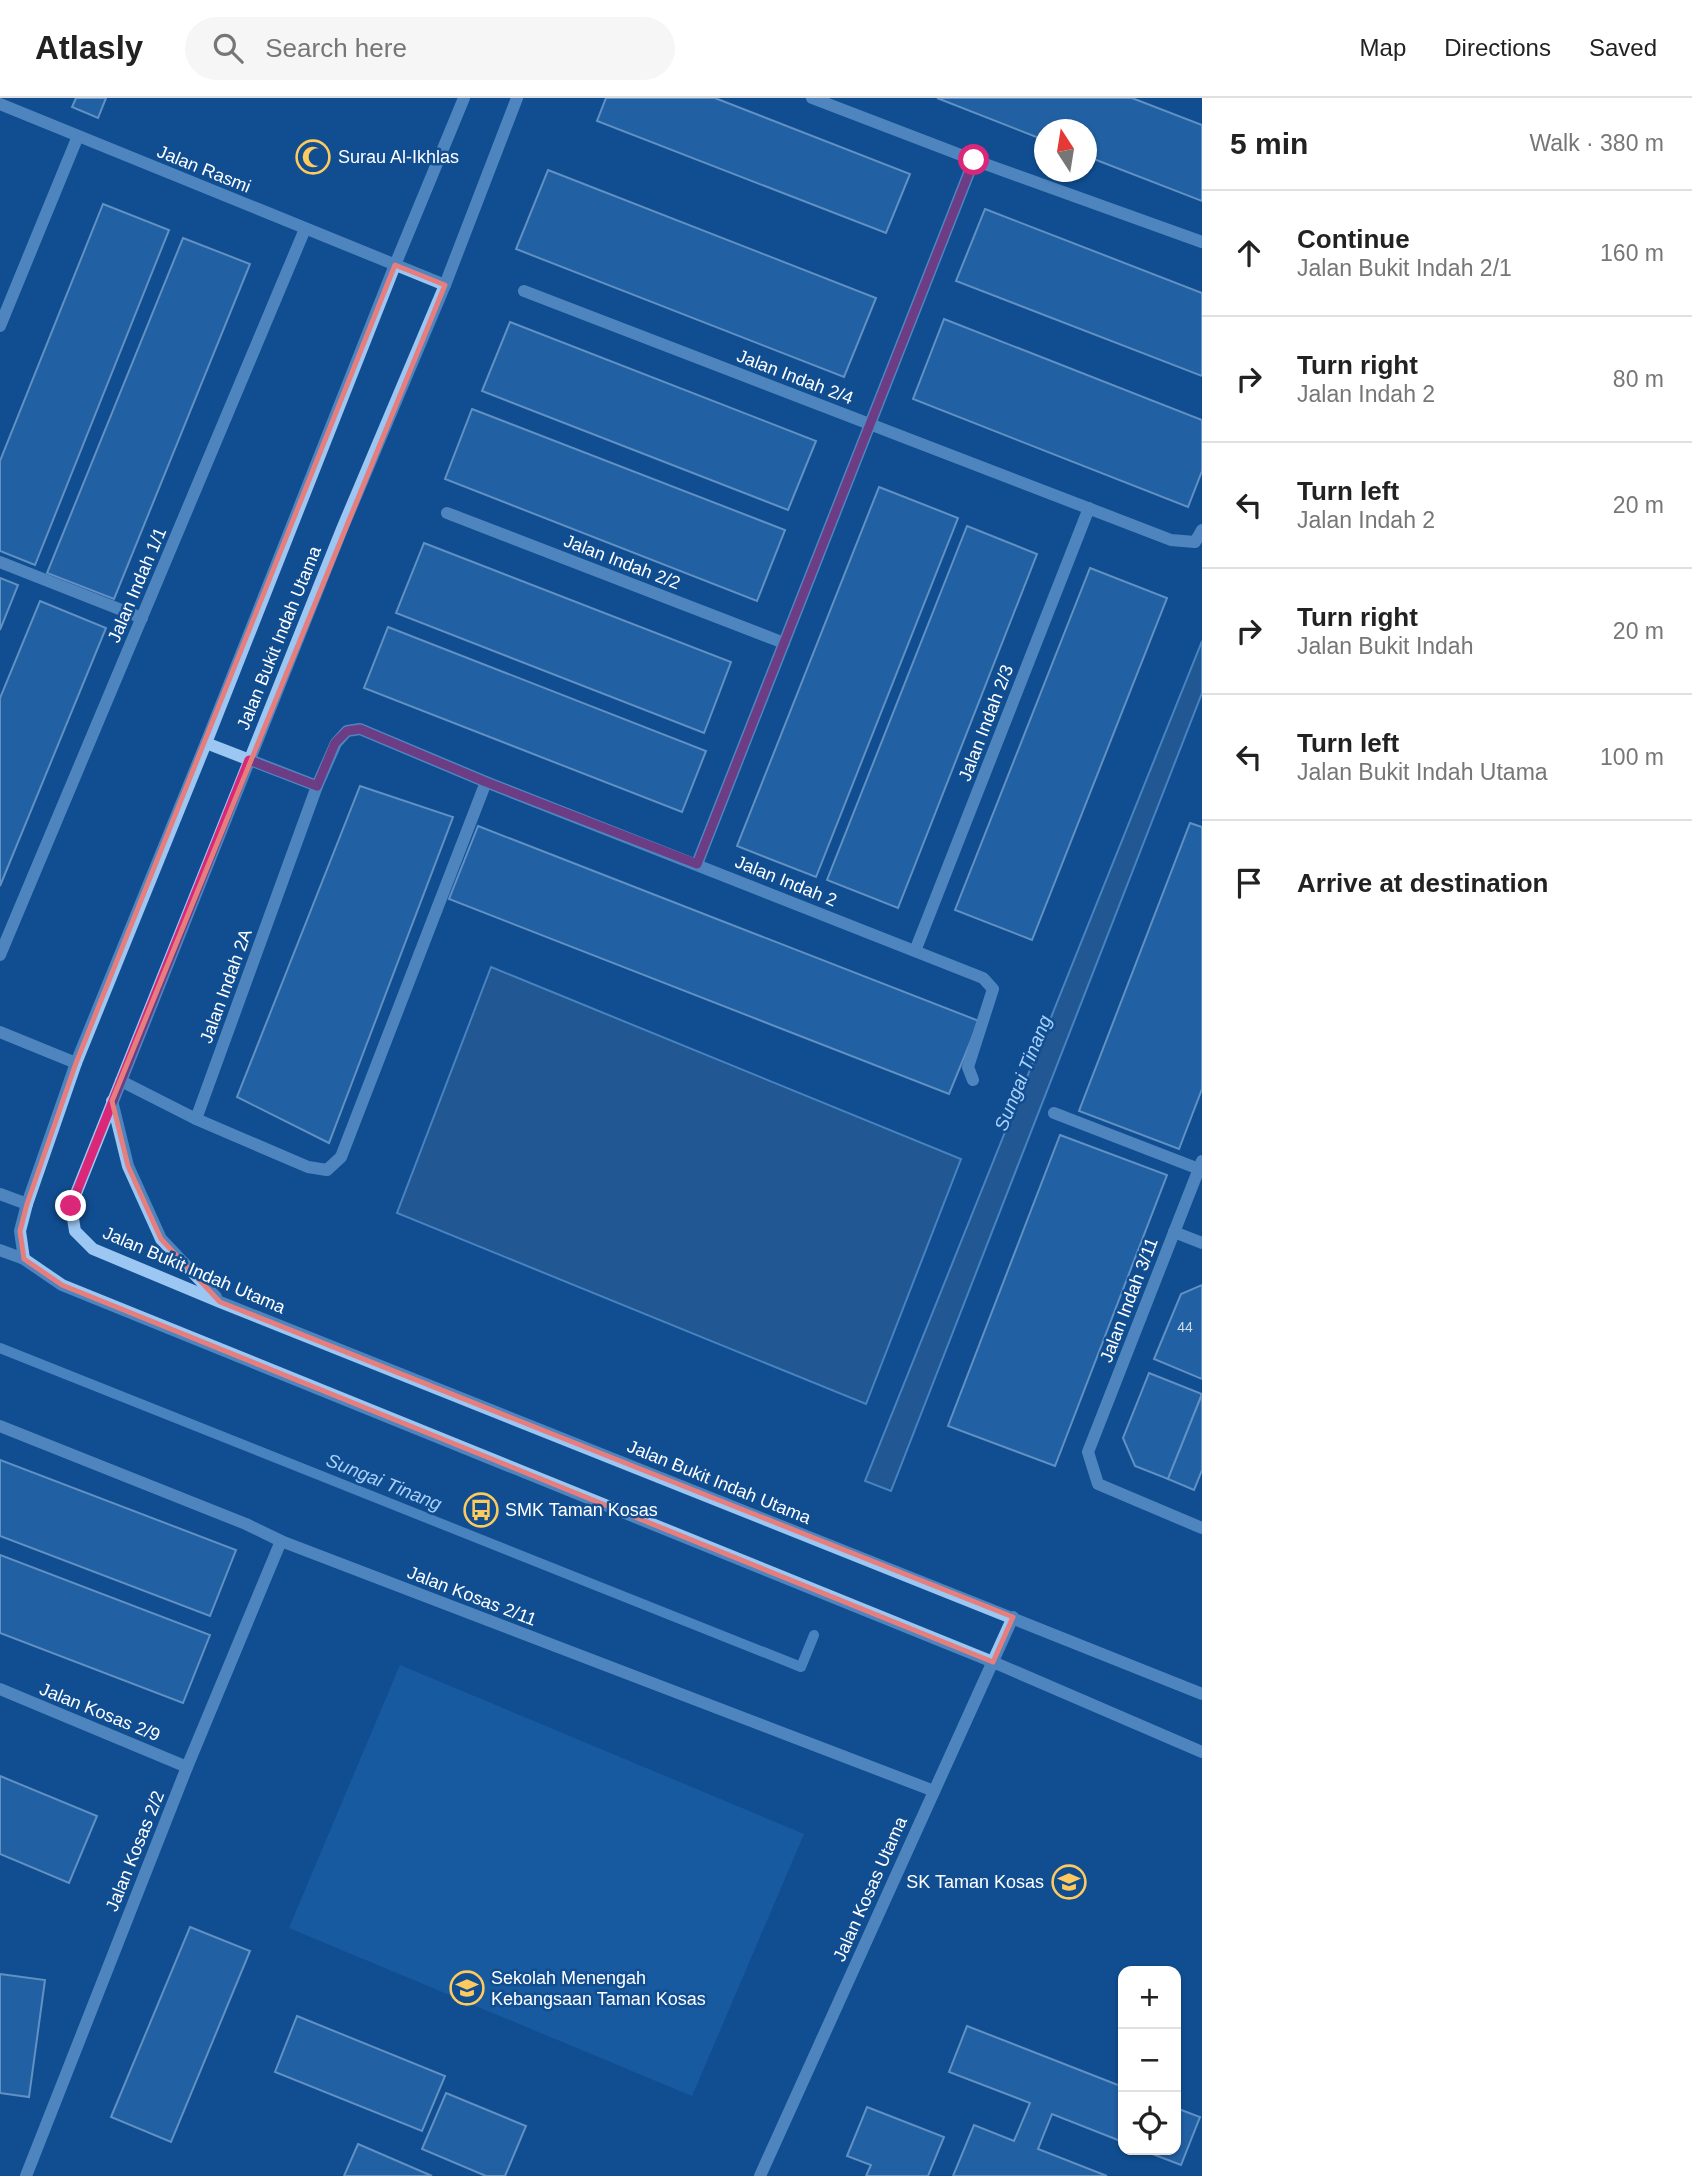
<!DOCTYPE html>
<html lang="en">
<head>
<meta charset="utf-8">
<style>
	body { margin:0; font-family:Helvetica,sans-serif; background:#f6f6f6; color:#222 }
	.controls { position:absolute; right:21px; bottom:21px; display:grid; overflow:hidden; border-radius:14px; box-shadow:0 2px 5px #0004 }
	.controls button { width:63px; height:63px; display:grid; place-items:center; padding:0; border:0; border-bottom:2px solid #e0e0e0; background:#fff; color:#222; font:35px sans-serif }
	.compass { position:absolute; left:1034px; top:21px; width:63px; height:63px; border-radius:50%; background:#fff; box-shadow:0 2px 5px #0004; rotate:348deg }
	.stop { position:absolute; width:21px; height:21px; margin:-16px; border:5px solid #db2777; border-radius:50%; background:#fff }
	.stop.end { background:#db2777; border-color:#fff; box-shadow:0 2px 7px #0008 }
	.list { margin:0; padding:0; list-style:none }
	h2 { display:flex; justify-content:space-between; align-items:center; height:91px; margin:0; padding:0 28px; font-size:30px }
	h2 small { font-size:23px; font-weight:400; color:#767676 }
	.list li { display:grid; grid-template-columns:46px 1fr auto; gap:21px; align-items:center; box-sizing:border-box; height:126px; padding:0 28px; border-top:2px solid #e0e0e0 }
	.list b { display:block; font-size:26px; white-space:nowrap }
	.list p { margin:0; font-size:23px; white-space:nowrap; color:#767676 }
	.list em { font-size:23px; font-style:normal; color:#767676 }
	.icon { flex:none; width:38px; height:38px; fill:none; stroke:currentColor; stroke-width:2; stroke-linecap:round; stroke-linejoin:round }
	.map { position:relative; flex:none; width:1202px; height:2078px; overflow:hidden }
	header { display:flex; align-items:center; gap:42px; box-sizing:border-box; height:98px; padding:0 35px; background:#fff; border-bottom:2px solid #e0e0e0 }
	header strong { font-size:33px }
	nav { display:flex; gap:38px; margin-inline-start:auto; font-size:24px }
	.search { width:490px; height:63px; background:#f6f6f6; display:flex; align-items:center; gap:18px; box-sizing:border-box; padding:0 24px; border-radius:38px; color:#767676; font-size:26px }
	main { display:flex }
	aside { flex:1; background:#fff }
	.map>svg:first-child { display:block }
	.green { fill:#2268b0 }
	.water { fill:#366394; stroke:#8dc2f6; stroke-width:2 }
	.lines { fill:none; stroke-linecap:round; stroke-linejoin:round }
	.stream { stroke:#8dc2f6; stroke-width:10 }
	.building { fill:#3977ba; stroke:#c3e0fd; stroke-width:2 }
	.minor { stroke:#9cc7f3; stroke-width:12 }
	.route { stroke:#db2777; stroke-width:9 }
	.marked { fill:none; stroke:#e67e7e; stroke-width:5; stroke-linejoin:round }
	.labels { text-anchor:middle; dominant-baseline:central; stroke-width:5; stroke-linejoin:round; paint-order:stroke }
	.number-label { font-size:14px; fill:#ceddee }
	.poi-label { font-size:18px; fill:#fff; stroke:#114e91; text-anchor:start }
	.street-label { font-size:18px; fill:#fff; stroke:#114e91 }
	.water-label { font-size:19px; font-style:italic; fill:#a8d1fa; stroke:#114e91 }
</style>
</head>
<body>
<header>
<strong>Atlasly</strong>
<div class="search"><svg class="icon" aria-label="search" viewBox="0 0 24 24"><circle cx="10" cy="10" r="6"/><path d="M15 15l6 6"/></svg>Search here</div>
<nav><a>Map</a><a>Directions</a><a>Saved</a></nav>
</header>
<main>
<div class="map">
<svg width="1202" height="2078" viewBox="0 0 1202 2078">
	<rect width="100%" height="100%" fill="#114e91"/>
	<path class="green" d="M400,1567l404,169 -112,262 -403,-168z"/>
	<g class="water">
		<path d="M1202,543v52l-311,798 -26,-10z"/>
		<path d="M491,869l470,192 -95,245 -469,-191z"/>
	</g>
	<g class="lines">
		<path class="stream" d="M0,1250l801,319 13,-32"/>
	</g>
	<g class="building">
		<path d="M76,0h30l-8,20 -26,-11z"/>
		<path d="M606,0h109l195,76 -24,59 -289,-112z"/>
		<path d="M937,0h195l70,27v76l-116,-45v-26h-42v10z"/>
		<path d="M548,72l328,128 -32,79 -328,-128z"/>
		<path d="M103,106l66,26 -134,335 -35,-14v-90z"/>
		<path d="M985,111l217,84v83l-246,-95z"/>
		<path d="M183,140l67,26 -136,335 -67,-26z"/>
		<path d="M944,221l258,101v51l-14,36 -275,-108z"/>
		<path d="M510,224l306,119 -28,69 -306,-119z"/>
		<path d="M472,311l313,121 -28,71 -312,-122z"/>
		<path d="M879,389l79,31 -142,359 -79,-31z"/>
		<path d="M967,428l70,28 -139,354 -71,-28z"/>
		<path d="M424,445l307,119 -27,71 -308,-120z"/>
		<path d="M1090,470l77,30 -135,342 -77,-30z"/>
		<path d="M0,480l18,7 -18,45z"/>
		<path d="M40,503l66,27 -106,258v-188z"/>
		<path d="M388,529l318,124 -24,61 -318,-124z"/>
		<path d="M360,688l93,31 -124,326 -92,-46z"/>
		<path d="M1190,725l12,4v262l-23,60 -100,-38z"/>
		<path d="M478,728l501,195 -30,73 -500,-195z"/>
		<path d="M1060,1037l107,40 -112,291 -107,-40z"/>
		<path d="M1202,1187v94l-48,-20 27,-65z"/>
		<path d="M1149,1275l53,21 -34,85 -33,-13 -12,-28z"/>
		<path d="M1202,1296v76l-8,20 -26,-11z"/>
		<path d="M0,1362l236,90 -26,66 -210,-80z"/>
		<path d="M0,1457l210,80 -27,68 -183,-70z"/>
		<path d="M0,1678l97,40 -28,67 -69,-29z"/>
		<path d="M190,1829l60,24 -79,191 -60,-25z"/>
		<path d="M0,1876l45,6 -16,117 -29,-4z"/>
		<path d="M297,1918l148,60 -23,55 -147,-59z"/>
		<path d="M967,1928l156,61v55l-71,-28 -14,35 69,27h-154l21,-51 40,16 16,-38 -81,-31z"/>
		<path d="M446,1995l80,33 -21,50h-19l-64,-27z"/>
		<path d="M867,2009l77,30 -16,39h-62l5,-11 -24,-9z"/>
		<path d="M1176,2010l24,9 -19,48 -39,-15h34z"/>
		<path d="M358,2046l74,32h-88z"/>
	</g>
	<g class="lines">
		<g class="minor">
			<path d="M517,0l-72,187 -103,244 -271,677 4,25 18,18 127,53 982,392"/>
			<path d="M812,0l162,62 228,82"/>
			<path d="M0,6l445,181"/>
			<path d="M524,193l647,249 24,2 7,-12"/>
			<path d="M0,228l78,-190"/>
			<path d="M447,415l337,130"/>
			<path d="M0,464l142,56"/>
			<path d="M206,645l111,43"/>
			<path d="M697,766l277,-704"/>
			<path d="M915,853l174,-443"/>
			<path d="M0,857l305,-726"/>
			<path d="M0,934l76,31"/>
			<path d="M121,983l75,38 121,-333 19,-43 11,-12 13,-2 126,53 497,196 10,11 -25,78 5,13"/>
			<path d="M112,1003l16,65 33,73 55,58"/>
			<path d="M1054,1015l145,56"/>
			<path d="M196,1021l112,48 19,3 14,-13 145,-375"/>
			<path d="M1202,1063l-114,291 10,32 104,44"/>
			<path d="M0,1096l27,10"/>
			<path d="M1174,1134l28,11"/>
			<path d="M0,1152l24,9 38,26 931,377 209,90"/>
			<path d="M24,1161l-4,-28 7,-27 49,-141 130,-320 189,-478 69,-167"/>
			<path d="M0,1328l246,98 35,17 653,250"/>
			<path d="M0,1591l187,78"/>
			<path d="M26,2078l161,-409 94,-226"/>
			<path d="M760,2078l253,-559"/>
		</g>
	</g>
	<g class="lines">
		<path class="route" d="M71,1108l178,-446 68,26 18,-43 12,-12 13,-2 126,53 211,82 277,-704"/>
	</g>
	<path d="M0 0H1202V2078H0ZM395,167l50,20 -333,816 16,65 33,73 59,63 793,315 -20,45 -931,-377 -38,-26 -4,-28 7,-27 49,-141z" fill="#114e91" fill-opacity=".55" fill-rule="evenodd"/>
	<path class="marked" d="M395,167l50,20 -333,816 16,65 33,73 59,63 793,315 -20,45 -931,-377 -38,-26 -4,-28 7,-27 49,-141z"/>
	<defs>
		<symbol id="mosque-ring" viewBox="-11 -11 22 22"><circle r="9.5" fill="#114e91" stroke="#ffca5d" stroke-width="1.5"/><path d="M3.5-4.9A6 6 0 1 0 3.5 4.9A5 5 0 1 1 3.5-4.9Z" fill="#ffca5d"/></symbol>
		<symbol id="bus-ring" viewBox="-11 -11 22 22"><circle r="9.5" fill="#114e91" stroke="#ffca5d" stroke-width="1.5"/><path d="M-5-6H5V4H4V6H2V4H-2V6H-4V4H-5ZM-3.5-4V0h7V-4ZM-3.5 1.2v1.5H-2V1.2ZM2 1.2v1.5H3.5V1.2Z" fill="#ffca5d"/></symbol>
		<symbol id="school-ring" viewBox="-11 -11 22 22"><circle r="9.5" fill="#114e91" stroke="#ffca5d" stroke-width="1.5"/><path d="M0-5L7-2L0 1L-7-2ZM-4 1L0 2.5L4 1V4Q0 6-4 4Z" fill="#ffca5d"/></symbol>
	</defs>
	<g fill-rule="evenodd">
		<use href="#mosque-ring" x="294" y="40" width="38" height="38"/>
		<use href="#bus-ring" x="462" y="1393" width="38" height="38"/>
		<use href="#school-ring" x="1050" y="1765" width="38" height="38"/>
		<use href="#school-ring" x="448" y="1871" width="38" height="38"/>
	</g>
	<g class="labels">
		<g class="number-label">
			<text x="1185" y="1229">44</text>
		</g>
		<g class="poi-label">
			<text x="338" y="59">Surau Al-Ikhlas</text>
			<text x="505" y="1412">SMK Taman Kosas</text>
			<text x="1044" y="1784" text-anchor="end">SK Taman Kosas</text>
			<text x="491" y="1880">Sekolah Menengah<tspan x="491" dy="21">Kebangsaan Taman Kosas</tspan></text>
		</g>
		<g class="street-label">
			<text transform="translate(204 71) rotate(22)">Jalan Rasmi</text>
			<text transform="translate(795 279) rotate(21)">Jalan Indah 2/4</text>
			<text transform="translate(622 464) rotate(21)">Jalan Indah 2/2</text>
			<text transform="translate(137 487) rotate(-67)">Jalan Indah 1/1</text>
			<text transform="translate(279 540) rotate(-68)">Jalan Bukit Indah Utama</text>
			<text transform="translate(986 625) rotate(-69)">Jalan Indah 2/3</text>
			<text transform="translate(786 783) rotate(22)">Jalan Indah 2</text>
			<text transform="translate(226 888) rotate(-70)">Jalan Indah 2A</text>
			<text transform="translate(194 1172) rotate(23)">Jalan Bukit Indah Utama</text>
			<text transform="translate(1129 1202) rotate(-69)">Jalan Indah 3/11</text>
			<text transform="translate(719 1384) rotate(22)">Jalan Bukit Indah Utama</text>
			<text transform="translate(472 1498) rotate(21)">Jalan Kosas 2/11</text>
			<text transform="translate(100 1614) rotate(22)">Jalan Kosas 2/9</text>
			<text transform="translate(135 1753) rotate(-68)">Jalan Kosas 2/2</text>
			<text transform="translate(870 1791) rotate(-66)">Jalan Kosas Utama</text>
		</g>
		<g class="water-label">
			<text transform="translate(1023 975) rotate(-68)">Sungai Tinang</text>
			<text transform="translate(384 1384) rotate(22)">Sungai Tinang</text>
		</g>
	</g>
</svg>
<div class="controls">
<button>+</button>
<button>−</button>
<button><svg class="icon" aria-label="locate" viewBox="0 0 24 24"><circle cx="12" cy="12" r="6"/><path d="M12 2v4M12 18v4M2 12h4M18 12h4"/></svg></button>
</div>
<svg class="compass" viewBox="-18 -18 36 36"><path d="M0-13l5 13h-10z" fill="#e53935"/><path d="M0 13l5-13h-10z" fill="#767676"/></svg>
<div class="stop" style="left:974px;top:62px"></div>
<div class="stop end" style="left:71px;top:1108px"></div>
</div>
<aside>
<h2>5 min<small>Walk · 380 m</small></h2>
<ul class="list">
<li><svg class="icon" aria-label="ahead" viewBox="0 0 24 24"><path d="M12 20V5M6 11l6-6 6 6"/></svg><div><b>Continue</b><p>Jalan Bukit Indah 2/1</p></div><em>160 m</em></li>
<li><svg class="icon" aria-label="right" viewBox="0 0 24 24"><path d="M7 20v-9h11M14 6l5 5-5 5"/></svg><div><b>Turn right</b><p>Jalan Indah 2</p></div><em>80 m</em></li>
<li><svg class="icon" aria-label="left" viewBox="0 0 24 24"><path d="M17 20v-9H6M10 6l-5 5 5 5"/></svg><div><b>Turn left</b><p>Jalan Indah 2</p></div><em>20 m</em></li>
<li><svg class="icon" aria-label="right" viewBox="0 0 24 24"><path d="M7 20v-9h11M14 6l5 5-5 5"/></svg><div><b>Turn right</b><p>Jalan Bukit Indah</p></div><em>20 m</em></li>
<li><svg class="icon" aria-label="left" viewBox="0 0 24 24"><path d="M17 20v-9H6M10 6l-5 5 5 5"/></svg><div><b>Turn left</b><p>Jalan Bukit Indah Utama</p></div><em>100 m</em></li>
<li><svg class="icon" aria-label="arrive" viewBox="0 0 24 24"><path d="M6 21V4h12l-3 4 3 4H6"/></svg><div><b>Arrive at destination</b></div></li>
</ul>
</aside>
</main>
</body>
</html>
